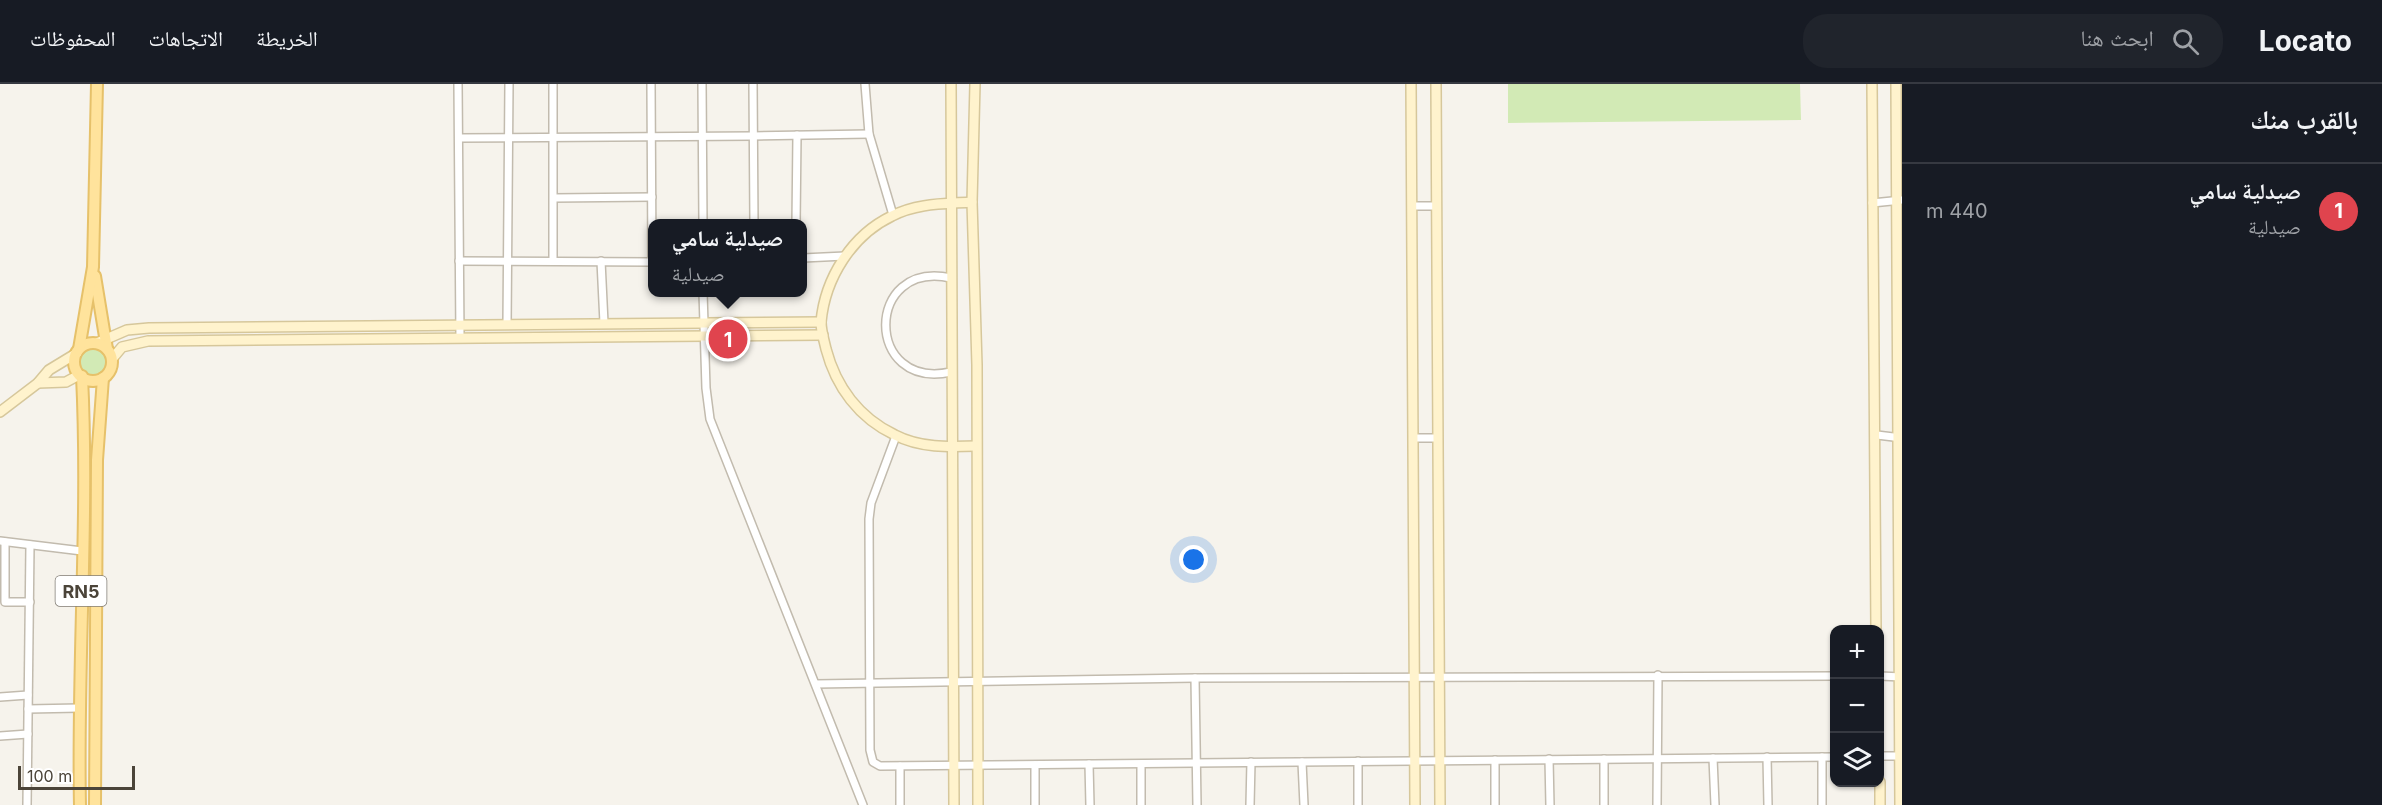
<!DOCTYPE html>
<html lang="ar">
<head>
<meta charset="utf-8">
<style>
	body { margin:0; font-family:Inter,"Noto Naskh Arabic",sans-serif; background:#20242c; color:#f1f3f6; direction:rtl }
	.controls { position:absolute; right:18px; bottom:18px; display:grid; overflow:hidden; border-radius:12px; box-shadow:0 2px 4px #0004 }
	.controls button { width:54px; height:54px; display:grid; place-items:center; padding:0; border:0; border-bottom:2px solid #363941; background:#171b24; color:#f1f3f6; font:30px sans-serif }
	.scale { position:absolute; left:18px; bottom:15px; width:117px; box-sizing:border-box; padding-left:6px; border:3px solid #4b4439; border-top:0; font-size:16px; line-height:21px; white-space:nowrap; color:#4b4439; -webkit-text-stroke:4px #fff; paint-order:stroke }
	.you { position:absolute; left:1194px; top:476px; width:21px; height:21px; margin:-15px; border:4px solid #fff; border-radius:50%; background:#1a73e8; box-shadow:0 0 0 9px #1a73e833 }
	.badge { display:grid; place-items:center; width:39px; height:39px; border-radius:50%; background:#fc3f1d; color:#fff; font-size:20px; font-weight:700 }
	.pin { position:absolute; translate:-50% -50%; border:3px solid #fff; box-shadow:0 2px 6px #0006 }
	.popup { position:absolute; left:648px; top:135px; width:159px; height:78px; box-sizing:border-box; display:grid; place-content:center; border-radius:12px; background:#171b24; filter:drop-shadow(0 2px 4px #0005); font-size:20px; white-space:nowrap; color:#9ea1a6 }
	.popup b { font-size:22px; color:#f1f3f6 }
	.popup::after { content:''; position:absolute; left:50%; top:100%; margin-left:-12px; border:12px solid transparent; border-top-color:#171b24 }
	.list { margin:0; padding:0; list-style:none }
	h2 { display:flex; justify-content:space-between; align-items:center; height:78px; margin:0; padding:0 24px; font-size:26px }
	h2 small { font-size:20px; font-weight:400; color:#9ea1a6 }
	.list li { display:grid; grid-template-columns:39px 1fr auto; gap:18px; align-items:center; box-sizing:border-box; height:96px; padding:0 24px; border-top:2px solid #363941 }
	.list b { display:block; font-size:22px; white-space:nowrap }
	.list p { margin:0; font-size:20px; white-space:nowrap; color:#9ea1a6 }
	.list em { font-size:20px; font-style:normal; color:#9ea1a6 }
	.icon { flex:none; width:33px; height:33px; fill:none; stroke:currentColor; stroke-width:2; stroke-linecap:round; stroke-linejoin:round }
	.map { position:relative; flex:none; width:1902px; height:721px; overflow:hidden; direction:ltr }
	header { display:flex; align-items:center; gap:36px; box-sizing:border-box; height:84px; padding:0 30px; background:#171b24; border-bottom:2px solid #363941 }
	header strong { font-size:28px }
	nav { display:flex; gap:33px; margin-inline-start:auto; font-size:21px }
	.search { width:420px; height:54px; background:#20242c; display:flex; align-items:center; gap:15px; box-sizing:border-box; padding:0 21px; border-radius:24px; color:#9ea1a6; font-size:22px }
	main { display:flex }
	aside { flex:1; background:#171b24 }
	.map>svg:first-child { display:block }
	.green { fill:#d2eab5 }
	.lines { fill:none; stroke-linecap:round; stroke-linejoin:round }
	.street-casing { stroke:#c2bbae; stroke-width:10 }
	.secondary-casing { stroke:#d6c79b; stroke-width:12 }
	.primary-casing { stroke:#e6c16a; stroke-width:14 }
	.street { stroke:#fff; stroke-width:7 }
	.secondary { stroke:#fff3cd; stroke-width:9 }
	.primary { stroke:#ffe39c; stroke-width:10 }
	.labels { text-anchor:middle; dominant-baseline:central; stroke-width:4.5; stroke-linejoin:round; paint-order:stroke }
	.shield { fill:#fff; stroke:#817c74; stroke-width:1.5 }
	.shield-label { font-size:18px; font-weight:bold; fill:#4b4439 }
</style>
</head>
<body>
<header>
<strong>Locato</strong>
<div class="search"><svg class="icon" aria-label="search" viewBox="0 0 24 24"><circle cx="10" cy="10" r="6"/><path d="M15 15l6 6"/></svg>ابحث هنا</div>
<nav><a>الخريطة</a><a>الاتجاهات</a><a>المحفوظات</a></nav>
</header>
<main>
<aside>
<h2>بالقرب منك<small></small></h2>
<ul class="list">
<li><span class="badge" style="background:#e0444e">1</span><div><b>صيدلية سامي</b><p>صيدلية</p></div><em>440 m</em></li>
</ul>
</aside>
<div class="map">
<svg width="1902" height="721" viewBox="0 0 1902 721">
	<rect width="100%" height="100%" fill="#f6f3ec"/>
	<g class="green">
		<path d="M1508,0h292l1,36 -293,3z"/>
		<circle cx="94" cy="277" r="16"/>
	</g>
	<g class="lines">
		<defs>
			<g id="street">
				<path d="M458,0l2,254"/>
				<path d="M651,0l1,178"/>
				<path d="M702,0l1,140"/>
				<path d="M753,0l1,140"/>
				<path d="M865,0l4,50 24,81"/>
				<path d="M459,54l294,-2 116,-2"/>
				<path d="M554,114l98,-1"/>
				<path d="M1872,119l30,-3"/>
				<path d="M1412,122h24"/>
				<path d="M796,140l1,-89"/>
				<path d="M803,174l42,-2"/>
				<path d="M459,177l194,1"/>
				<path d="M553,177v-177"/>
				<path d="M601,177l3,62"/>
				<path d="M703,208l3,96 4,31 153,386"/>
				<path d="M507,241l2,-241"/>
				<path d="M951,288c-87,19 -87,-113 0,-94"/>
				<path d="M1877,351l25,3"/>
				<path d="M896,352l-25,67 -2,16 1,231 3,12 7,4 954,-9"/>
				<path d="M1413,354h24"/>
				<path d="M0,457l82,10"/>
				<path d="M5,458v60h25"/>
				<path d="M1880,592l22,1"/>
				<path d="M1195,594l2,127"/>
				<path d="M816,600l379,-6 639,-2"/>
				<path d="M0,613l28,-2"/>
				<path d="M28,625l51,-1"/>
				<path d="M0,652l28,-2"/>
				<path d="M1880,672h22"/>
				<path d="M1767,673l1,48"/>
				<path d="M1822,673v48"/>
				<path d="M1713,674l2,47"/>
				<path d="M1549,675l1,46"/>
				<path d="M1358,677v44"/>
				<path d="M1302,678l2,43"/>
				<path d="M1089,680l1,41"/>
				<path d="M1141,680v41"/>
				<path d="M1035,681v40"/>
				<path d="M27,721l3,-260"/>
				<path d="M900,721v-39"/>
				<path d="M1250,721l1,-43"/>
				<path d="M1495,721v-45"/>
				<path d="M1604,721v-46"/>
				<path d="M1657,721l1,-130"/>
			</g>
			<g id="secondary">
				<path d="M951,0l3,721"/>
				<path d="M975,0l-3,118 5,163 1,440"/>
				<path d="M1411,0l4,721"/>
				<path d="M1436,0l4,721"/>
				<path d="M1872,0c0,182 4,364 4,546"/>
				<path d="M1896,0l4,721"/>
				<path d="M972,118c-28,2 -55,1 -80,14 -40,19 -67,62 -71,106 0,9 3,18 5,27 10,38 33,69 69,86 25,13 53,12 81,11"/>
				<path d="M97,259l30,-13 22,-2 672,-6"/>
				<path d="M112,275l10,-12 26,-6 675,-6"/>
				<path d="M38,299l28,-1 13,-7"/>
				<path d="M0,328l38,-29 11,-13 28,-17"/>
				<path d="M1880,698v23"/>
			</g>
			<g id="primary">
				<path d="M95,192l12,73"/>
				<circle cx="93" cy="278" r="19"/>
				<path d="M79,265l14,-82 4,-183"/>
				<path d="M80,721c-3,-143 9,-286 2,-429"/>
				<path d="M95,721l2,-345 6,-82"/>
			</g>
		</defs>
		<use href="#street" class="street-casing"/>
		<use href="#secondary" class="secondary-casing"/>
		<use href="#primary" class="primary-casing"/>
		<use href="#street" class="street"/>
		<use href="#secondary" class="secondary"/>
		<use href="#primary" class="primary"/>
	</g>
	<g class="labels">
		<rect class="shield" x="55.5" y="492" width="51" height="30" rx="4.5"/>
		<g class="shield-label">
			<text x="81" y="507">RN5</text>
		</g>
	</g>
</svg>
<div class="controls">
<button>+</button>
<button>−</button>
<button><svg class="icon" aria-label="layers" viewBox="0 0 24 24"><path d="M12 4l9 5-9 5-9-5zM3 14l9 5 9-5"/></svg></button>
</div>
<div class="scale">100 m</div>
<div class="you"></div>
<div class="pin badge" style="left:728px;top:255px;background:#e0444e">1</div>
<div class="popup"><b>صيدلية سامي</b>صيدلية</div>
</div>
</main>
</body>
</html>
